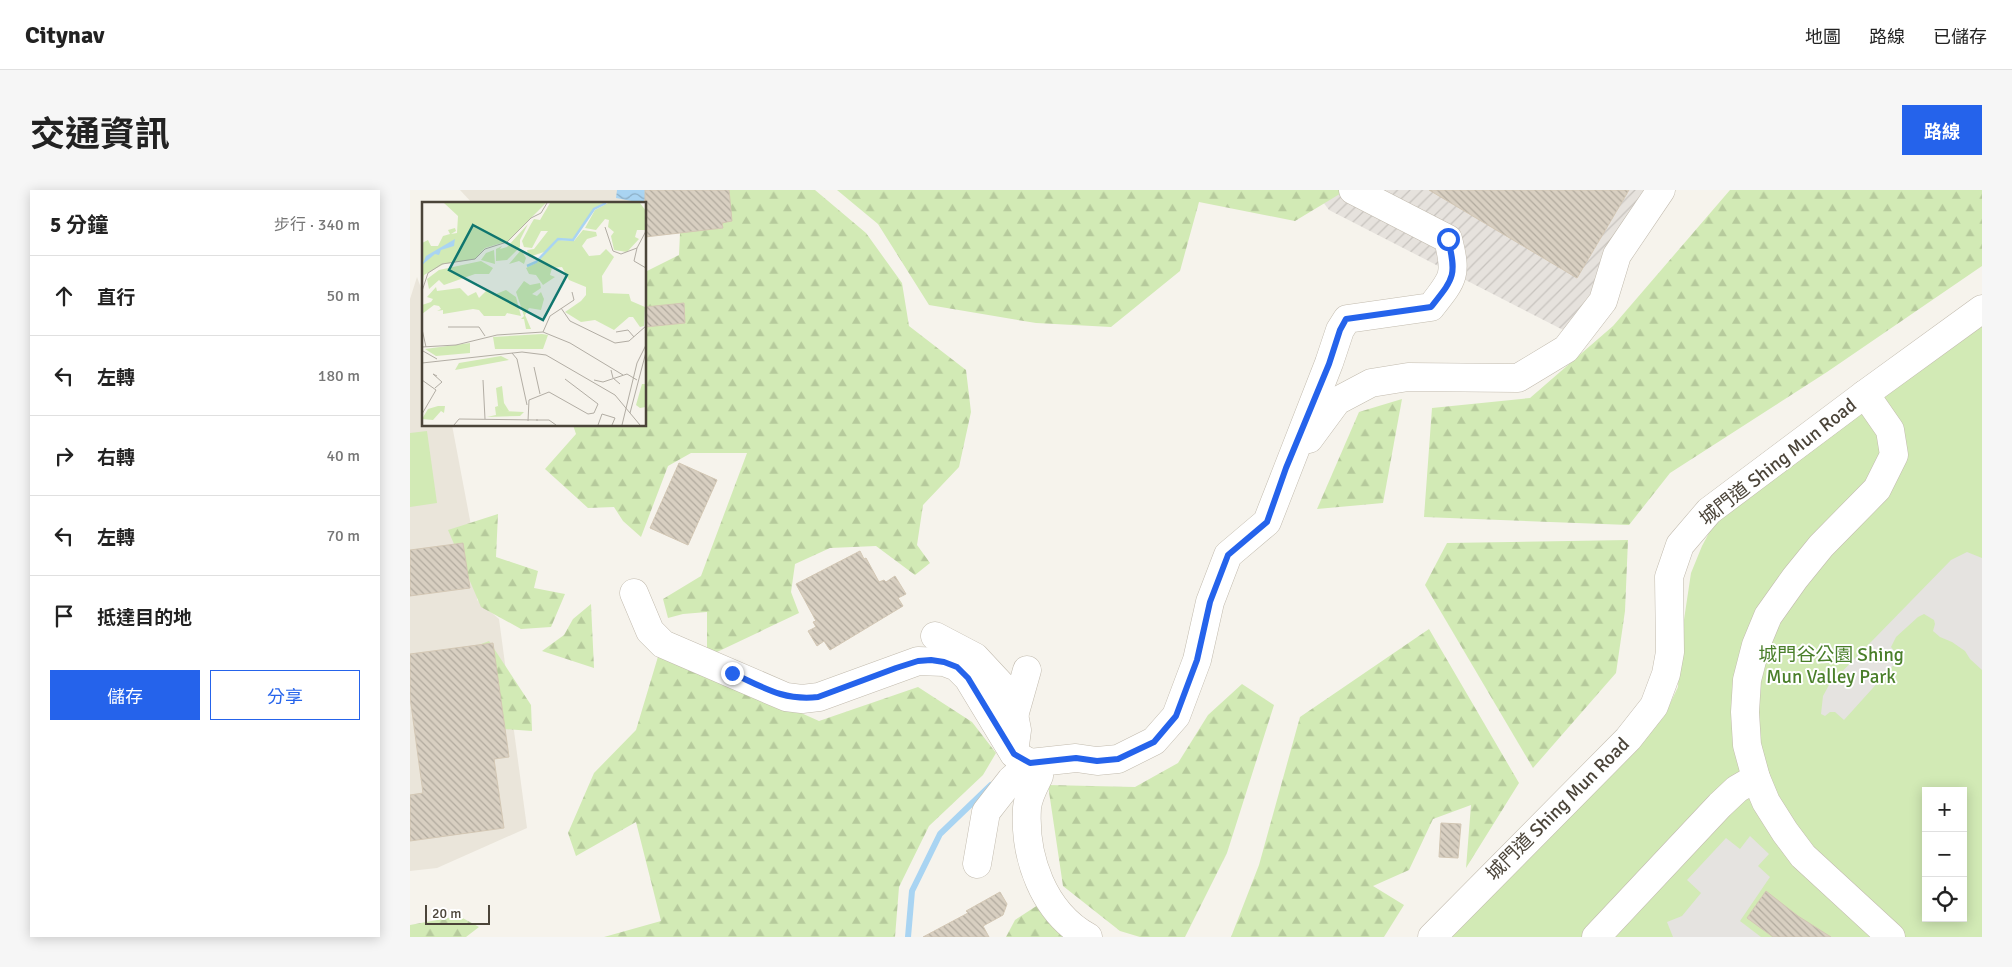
<!DOCTYPE html>
<html lang="zh-TW">
<head>
<meta charset="utf-8">
<style>
	body { margin:0; font-family:Signika,"Noto Sans TC",sans-serif; background:#f6f6f6; color:#222 }
	.controls { position:absolute; right:15px; bottom:15px; display:grid; overflow:hidden; border-radius:0px; box-shadow:0 2px 12px #0003 }
	.controls button { width:45px; height:45px; display:grid; place-items:center; padding:0; border:0; border-bottom:1px solid #e0e0e0; background:#fff; color:#222; font:25px sans-serif }
	.scale { position:absolute; left:15px; bottom:12px; width:65px; box-sizing:border-box; padding-left:5px; border:2px solid #4b4439; border-top:0; font-size:14px; line-height:18px; white-space:nowrap; color:#4b4439; -webkit-text-stroke:4px #fff; paint-order:stroke }
	.stop { position:absolute; width:15px; height:15px; margin:-11px; border:4px solid #2563eb; border-radius:50%; background:#fff }
	.stop.end { background:#2563eb; border-color:#fff; box-shadow:0 1px 5px #0008 }
	.list { margin:0; padding:0; list-style:none }
	h2 { display:flex; justify-content:space-between; align-items:center; height:65px; margin:0; padding:0 20px; font-size:21px }
	h2 small { font-size:16px; font-weight:400; color:#767676 }
	.list li { display:grid; grid-template-columns:32px 1fr auto; gap:15px; align-items:center; box-sizing:border-box; height:80px; padding:0 20px; border-top:1px solid #e0e0e0 }
	.list b { display:block; font-size:19px; white-space:nowrap }
	.list em { font-size:16px; font-style:normal; color:#767676 }
	.actions { display:flex; gap:10px; padding:15px 20px }
	.actions a { flex:1; padding:11px 0; border:1px solid #2563eb; border-radius:0px; text-align:center; font-size:18px; color:#2563eb }
	.actions .main { background:#2563eb; color:#fff }
	.icon { flex:none; width:28px; height:28px; fill:none; stroke:currentColor; stroke-width:2; stroke-linecap:round; stroke-linejoin:round }
	.map { position:relative; flex:none; width:1572px; height:747px; overflow:hidden; border-radius:0px }
	header { display:flex; align-items:center; gap:30px; box-sizing:border-box; height:70px; padding:0 25px; background:#fff; border-bottom:1px solid #e0e0e0 }
	header strong { font-size:24px }
	nav { display:flex; gap:28px; margin-inline-start:auto; font-size:18px }
	.intro { display:flex; align-items:center; justify-content:space-between; box-sizing:border-box; height:120px; padding:0 30px }
	h1 { margin:0; font-size:35px }
	.button { padding:12px 22px; border-radius:0px; background:#2563eb; color:#fff; font-size:18px; font-weight:700 }
	main { display:flex; gap:30px; padding:0 30px }
	aside { flex:1; background:#fff; border-radius:0px; box-shadow:0 2px 12px #0003 }
	.map>svg:first-child { display:block }
	.residential { fill:#eae5da }
	.industrial { fill:url(#industrial-furrows) }
	.forest { fill:url(#forest-firs) }
	.park { fill:#d2eab5; fill-rule:evenodd }
	.parking { fill:#e5e3e0 }
	.water { fill:url(#water-waves) }
	.lines { fill:none; stroke-linecap:round; stroke-linejoin:round }
	.stream { stroke:#a9d4f2; stroke-width:6 }
	.building { fill:url(#building-back-hatch); stroke:#d3c7b4 }
	.minor-casing { stroke:#c2bbae; stroke-width:29 }
	.minor { stroke:#fff; stroke-width:28 }
	.route { stroke:#2563eb; stroke-width:6 }
	.labels { text-anchor:middle; dominant-baseline:central; stroke-width:4; stroke-linejoin:round; paint-order:stroke }
	.street-label { font-size:19px; fill:#4b4439; stroke:#fff }
	.park-label { font-size:19px; fill:#4a7f2a; stroke:#fff }
	.inset-river { fill:none; stroke:#a9d4f2; stroke-width:2.5 }
	.inset-road { fill:none; stroke:#b2ada4; stroke-width:1 }
	.view { fill:#0f766e; fill-opacity:0.15; stroke:#0f766e; stroke-width:2.5 }
	.inset-edge { fill:none; stroke:#4b4439; stroke-width:2.5 }
</style>
</head>
<body>
<header>
<strong>Citynav</strong>
<nav><a>地圖</a><a>路線</a><a>已儲存</a></nav>
</header>
<div class="intro"><h1>交通資訊</h1><a class="button">路線</a></div>
<main>
<aside>
<h2>5 分鐘<small>步行 · 340 m</small></h2>
<ul class="list">
<li><svg class="icon" aria-label="ahead" viewBox="0 0 24 24"><path d="M12 20V5M6 11l6-6 6 6"/></svg><div><b>直行</b></div><em>50 m</em></li>
<li><svg class="icon" aria-label="left" viewBox="0 0 24 24"><path d="M17 20v-9H6M10 6l-5 5 5 5"/></svg><div><b>左轉</b></div><em>180 m</em></li>
<li><svg class="icon" aria-label="right" viewBox="0 0 24 24"><path d="M7 20v-9h11M14 6l5 5-5 5"/></svg><div><b>右轉</b></div><em>40 m</em></li>
<li><svg class="icon" aria-label="left" viewBox="0 0 24 24"><path d="M17 20v-9H6M10 6l-5 5 5 5"/></svg><div><b>左轉</b></div><em>70 m</em></li>
<li><svg class="icon" aria-label="arrive" viewBox="0 0 24 24"><path d="M6 21V4h12l-3 4 3 4H6"/></svg><div><b>抵達目的地</b></div></li>
</ul>
<div class="actions"><a class="main">儲存</a><a>分享</a></div>
</aside>
<div class="map">
<svg width="1572" height="747" viewBox="0 0 1572 747">
	<defs>
		<pattern id="industrial-furrows" width="10" height="10" patternUnits="userSpaceOnUse" patternTransform="scale(1.25)"><rect width="10" height="10" fill="#e6e2dd"/><path d="M-1 1l2-2M0 10L10 0M9 11l2-2" fill="none" stroke="#c7c3be"/></pattern>
		<pattern id="forest-firs" width="22" height="20" patternUnits="userSpaceOnUse" patternTransform="scale(1.25)"><rect width="22" height="20" fill="#d2eab5"/><path d="M5 1l3.5 6h-7zM16 11l3.5 6h-7z" fill="#b6ca9c"/></pattern>
		<pattern id="water-waves" width="16" height="10" patternUnits="userSpaceOnUse" patternTransform="scale(1.25)"><rect width="16" height="10" fill="#a9d4f2"/><path d="M0 5q4-4 8 0t8 0" fill="none" stroke="#8caec5"/></pattern>
		<pattern id="building-back-hatch" width="6" height="6" patternUnits="userSpaceOnUse" patternTransform="scale(1.25)"><rect width="6" height="6" fill="#d8cfc1"/><path d="M-1 5l2 2M0 0l6 6M5-1l2 2" fill="none" stroke="#b1aa9e"/></pattern>
	</defs>
	<rect width="100%" height="100%" fill="#f6f3ec"/>
	<g class="residential">
		<path d="M50,0h210l-25,14h-172z"/>
		<path d="M7,87l7,19v129h28l21,111 6,49 -2,15 22,19 28,209 -90,40 -27,3v-572z"/>
	</g>
	<path class="industrial" d="M904,0h335l-76,145 -244,-125z"/>
	<g class="forest">
		<path d="M272,0h133l51,43 36,50 7,43 57,44 5,42 -12,55 -36,38 -6,40 13,18 -15,12 -39,-29 -46,2 -35,16 -4,28 8,21 -82,39 -10,1v-41l-24,2 -15,4 -5,-19 38,-23 46,-123h-56l-23,13 -27,71 -18,-16 -9,-14 -26,1 -43,-39 31,-35 -3,-9h72v-153l34,-17z"/>
		<path d="M427,0h505l1,2 -48,29 -96,-19 -19,69 -69,56 -75,-4 -107,-18 -51,-81z"/>
		<path d="M1320,0h252v76l-155,106 -157,101 -41,52 -205,-8 8,-109 98,-10 83,-72z"/>
		<path d="M992,209l-19,104 -66,6 42,-97z"/>
		<path d="M88,324l-2,43 42,14 -4,17 31,6 -14,33 -30,2 -40,-22 -33,-77z"/>
		<path d="M1218,350l-3,71 -9,62 -83,95 -108,-183 22,-42z"/>
		<path d="M181,414l3,64 -52,-17 22,-16 9,-16z"/>
		<path d="M1019,439l90,154 -53,85 5,-63 -38,14 -24,51 -36,16 31,19 -20,32h-153l28,-72 41,-148z"/>
		<path d="M79,451l42,64 1,26 -29,-2 -45,-76z"/>
		<path d="M250,460l159,71 99,-34 54,35 24,31 -13,22 -54,51 -30,61 -4,50h-291l57,-16 -25,-99 -60,34 -8,-23 26,-60 42,-43z"/>
		<path d="M832,494l32,21 -47,148 -42,84h-45l-20,-6 -57,-45 -15,-101 87,2 43,-24 30,-48z"/>
		<path d="M628,715l38,32h-70l9,-17z"/>
		<path d="M49,726l20,11 -13,10h-56v-12z"/>
	</g>
	<g class="park">
		<path d="M1572,128v619h-535l6,-8 210,-211 15,-31 1,-34 12,-80 11,-27 15,-28zM1516,601h37v127h-37z"/>
		<path d="M17,241l10,72 -27,4v-74z"/>
	</g>
	<g class="parking">
		<path d="M1557,362l15,6v112l-12,-11 -5,-8 -13,-9 -12,-5 -7,-6 2,-7 -1,-4 -10,-6 -6,3 -22,20 -5,10 9,11 -56,62 -9,-8h-5l-5,4 -4,-2 2,-18 6,-11 122,-125z"/>
		<path d="M1340,646l19,18 -11,12 12,11 -30,44 21,16h-88l-6,-15 15,-6 19,-23 -14,-13 39,-42 14,11z"/>
	</g>
	<path class="water" d="M207,0h36l-11,13 -26,-5z"/>
	<g class="lines">
		<path class="stream" d="M498,747l4,-46 28,-57 51,-49"/>
	</g>
	<g class="building">
		<path d="M235,0h84l3,31 -10,2 1,5 -78,9z"/>
		<path d="M1019,0h200l-52,88z"/>
		<path d="M274,113l1,20 -40,4v-20z"/>
		<path d="M269,273l38,17 -29,65 -38,-17z"/>
		<path d="M53,353l7,45 -60,8v-46z"/>
		<path d="M450,361l4,8 2,-1 13,24 5,-2 2,2 9,-6 11,18 -8,4 5,8 -73,44 -6,-9 -7,5 -9,-15 8,-4 -3,-5 3,-1 -20,-37z"/>
		<path d="M83,453l16,114 -15,2 10,69 -94,13v-46l13,-2 -13,-96v-43z"/>
		<path d="M1031,633l20,1 -3,34 -19,-1z"/>
		<path d="M1356,701l32,25 33,21h-58l-26,-19z"/>
		<path d="M590,702l7,12 -4,11 -20,11 6,11h-66l45,-24 -2,-2z"/>
	</g>
	<g class="lines">
		<defs>
			<g id="minor">
				<path d="M1455,204l25,36 4,25 -17,34 -56,57 -26,32 -27,38 -12,29 -9,35 -2,32 2,33 9,33 10,24 19,30 18,24 88,81"/>
				<path d="M899,249l28,-38 34,-18 37,-6 110,1 48,-29 37,-48 14,-46 44,-65"/>
				<path d="M224,403l16,38 13,13 123,53 16,2 17,-2 99,-36 26,1 13,5 11,11 46,76 16,9 -19,17 -25,32 -9,52"/>
				<path d="M525,446l40,21 27,29 10,18 5,26 -3,23"/>
				<path d="M604,526l13,-46"/>
				<path d="M620,573l46,-5 21,3 21,-2 36,-18 22,-25 21,-56 13,-58 18,-47 39,-33 62,-159 11,-33 7,-11 84,-12c23,-29 26,-32 17,-68l-95,-49"/>
				<path d="M620,573l6,6 3,7c-5,10 -11,21 -12,32 -3,49 16,104 61,129"/>
				<path d="M1022,747l196,-198 26,-33 12,-32 4,-22 -1,-75 11,-32 29,-34 156,-117 117,-85"/>
				<path d="M1186,747l124,-132 17,-16 19,-11"/>
			</g>
		</defs>
		<use href="#minor" class="minor-casing"/>
		<use href="#minor" class="minor"/>
	</g>
	<g class="lines">
		<path class="route" d="M322,483c31,14 51,28 86,24l78,-29 22,-7 13,-1 13,2 13,5 11,11 46,76 16,9 46,-5 21,3 21,-2 36,-17 22,-26 21,-56 13,-58 18,-47 39,-33 19,-54 43,-104 11,-34 6,-11 85,-12c23,-29 26,-31 17,-68"/>
	</g>
	<g class="labels">
		<g class="street-label">
			<text transform="translate(1368 272) rotate(-38)">城門道 Shing Mun Road</text>
			<text transform="translate(1148 619) rotate(-45)">城門道 Shing Mun Road</text>
		</g>
		<g class="park-label">
			<text x="1421" y="465">城門谷公園 Shing<tspan x="1421" dy="22">Mun Valley Park</tspan></text>
		</g>
	</g>
	<g transform="translate(12 12)">
		<rect width="224" height="224" fill="#f6f3ec"/>
		<path d="M128,1h55l-11,6 -21,31 -15,-2 -11,13 -18,6 -2,-7 7,-1 14,-18h-7l-9,17 -8,-1 -2,-6 9,-17 3,-5 6,1zM186,1h32l6,8v19h-9l-2,7 4,2 -12,13 -13,-2 -3,-14 3,-4 -6,-5 1,-7 -4,-1 -9,11 -11,-2 10,-18zM106,22l-8,16v7l-13,13 -11,1v-12l6,-3 -2,3 7,-2zM161,28l13,2 1,4 -10,3 -5,7 7,10 11,-1 6,-6 8,8 -12,19 1,17 26,1 2,7 14,6 -1,19 -4,1 -7,-10h-4l-15,13 -19,-10 -14,2 -16,-10 16,-11 5,-6v-8l-17,-7 -7,-13 -10,1 -2,7 5,2 -12,8 -7,-10 -7,-1 -3,-6 10,-5 22,-23 16,1zM72,48l1,14 -14,-4 5,-7zM99,48l5,8 -2,6 -5,-3 -10,3zM59,59l12,7 -4,6h-14l-31,11 -5,-5 -10,9 -2,-10 12,-9zM102,79l6,4 10,-2 1,5 -9,6 5,2 4,-4 3,7 -3,11 -12,-2 -4,7 6,14h-5l-2,-10h-3l3,-3 -8,-24zM14,85l1,4 23,-3 8,8 8,-4 3,6 8,-8 9,4 10,-4 10,7 5,19 -14,-3 -2,3h-21l-5,-6 -6,-1 -30,5v-4l-6,1 4,-2 -2,-3 -5,-1 -12,9v-9l9,-3 2,-3 -6,-2zM79,154l8,4 -54,10 4,-7zM220,182h4v23l-6,1 -4,-3zM80,184l2,17 5,8 -10,3 -3,-26zM16,204h7l-1,7 -3,-2 -8,9 -11,-1 6,-10z" fill="#d2eab5"/>
		<path d="M22,1h102l-38,38 -23,7 -10,11 -31,5 -20,11 -2,12v-44l6,-3 3,6h7l5,-10 7,-2 -2,-4 7,-2 1,3 -5,3 6,-1 1,-17zM120,132l6,1 -5,14h-48l-2,-12zM48,141v10l-34,3 -11,-7z" fill="#d2eab5"/>
		<path d="M76,204l5,5 21,1 -4,4 -33,1 9,-2 -1,-8z" fill="#d2eab5"/>
		<path d="M33,37l-1,7 -13,4 -2,5 -4,-1 -13,11 4,-9z" fill="#a9d4f2"/>
		<path class="inset-river" d="M105,64l9,-4 22,-23 15,1 21,-31 12,-6"/>
		<path class="inset-road" d="M183,25l8,24 8,3 16,-6 9,-17M215,46l-3,13 12,7M0,89l6,-18 14,-9 33,-5 10,-10 22,-7 24,-24 10,-5 6,-10M139,106l9,13 45,22 14,-2 17,-15M26,125h31l6,9M0,127l4,18M121,130l7,-16 24,-16 -2,-8M194,130l12,-2 6,7M0,145l34,-2 41,-10 46,-3 27,11 53,32M1,149l14,8M90,151l5,6 10,46M0,161l100,-11 24,3 69,40 25,30M112,165l6,27M189,168l2,8 7,6M143,177l33,25 -4,9 -6,1M0,178l14,10 -14,24M61,178l2,39M172,178l9,2 24,-8 10,6M13,186l7,-6 -9,-8 4,2M208,211l16,-61M114,218h13l7,5M106,219l1,-21 20,-8 39,22M32,223l5,-6 79,1M176,223l4,-11 13,4 -3,7M200,223l15,-62 9,-18"/>
		<path class="view" d="M51,23l94,50 -24,45 -94,-50z"/>
		<rect width="224" height="224" class="inset-edge"/>
	</g>
</svg>
<div class="controls">
<button>+</button>
<button>−</button>
<button><svg class="icon" aria-label="locate" viewBox="0 0 24 24"><circle cx="12" cy="12" r="6"/><path d="M12 2v4M12 18v4M2 12h4M18 12h4"/></svg></button>
</div>
<div class="scale">20 m</div>
<div class="stop" style="left:1038px;top:49px"></div>
<div class="stop end" style="left:322px;top:483px"></div>
</div>
</main>
</body>
</html>
